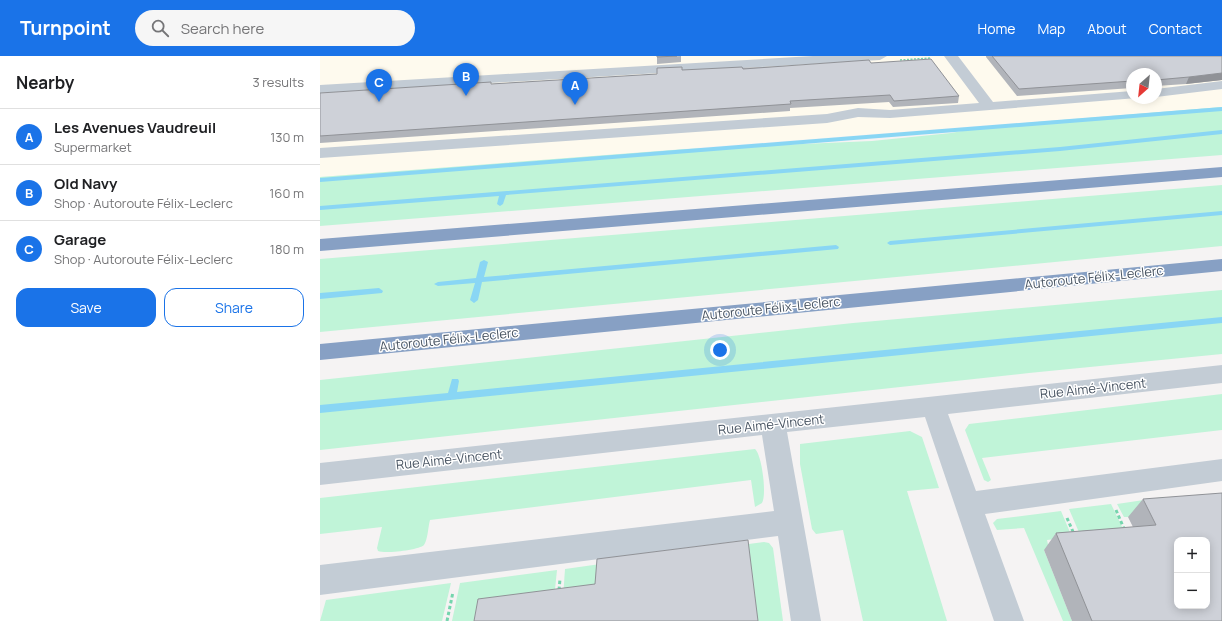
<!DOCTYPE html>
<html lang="en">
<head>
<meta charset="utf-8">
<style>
	body { margin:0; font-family:Manrope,sans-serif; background:#f6f6f6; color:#202124 }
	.controls { position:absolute; right:12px; bottom:12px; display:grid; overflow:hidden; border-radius:8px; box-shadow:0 2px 10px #0003 }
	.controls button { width:36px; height:36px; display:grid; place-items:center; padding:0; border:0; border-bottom:1px solid #e0e0e0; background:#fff; color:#202124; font:20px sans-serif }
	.compass { position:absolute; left:806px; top:12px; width:36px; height:36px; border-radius:50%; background:#fff; box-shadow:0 2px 10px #0003; rotate:207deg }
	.you { position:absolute; left:400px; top:294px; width:14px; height:14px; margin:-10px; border:3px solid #fff; border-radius:50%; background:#1a73e8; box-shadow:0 0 0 6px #1a73e833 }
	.badge { display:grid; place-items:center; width:26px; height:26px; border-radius:50%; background:#1a73e8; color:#fff; font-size:13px; font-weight:700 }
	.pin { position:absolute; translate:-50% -33px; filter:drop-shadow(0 1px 2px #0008) }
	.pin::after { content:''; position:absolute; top:21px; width:14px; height:12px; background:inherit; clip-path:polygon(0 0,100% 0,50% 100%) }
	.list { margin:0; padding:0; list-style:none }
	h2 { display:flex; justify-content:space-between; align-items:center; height:52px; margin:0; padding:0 16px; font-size:17px }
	h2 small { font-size:13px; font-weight:400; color:#757577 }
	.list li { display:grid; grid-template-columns:26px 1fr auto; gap:12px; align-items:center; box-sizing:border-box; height:56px; padding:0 16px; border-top:1px solid #e0e0e0 }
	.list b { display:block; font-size:15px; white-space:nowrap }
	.list p { margin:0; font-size:13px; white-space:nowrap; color:#757577 }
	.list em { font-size:13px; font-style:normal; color:#757577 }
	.actions { display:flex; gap:8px; padding:12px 16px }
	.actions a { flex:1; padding:9px 0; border:1px solid #1a73e8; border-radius:12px; text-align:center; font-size:14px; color:#1a73e8 }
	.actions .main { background:#1a73e8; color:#fff }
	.icon { flex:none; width:22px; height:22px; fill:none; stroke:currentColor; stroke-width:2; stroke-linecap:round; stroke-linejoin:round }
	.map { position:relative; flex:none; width:902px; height:565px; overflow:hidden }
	header { display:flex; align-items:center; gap:24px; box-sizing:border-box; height:56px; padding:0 20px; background:#1a73e8; color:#fff }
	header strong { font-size:19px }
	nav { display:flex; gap:22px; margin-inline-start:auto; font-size:14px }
	.search { width:280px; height:36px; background:#f6f6f6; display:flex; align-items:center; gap:10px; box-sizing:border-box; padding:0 14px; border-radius:22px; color:#757577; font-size:15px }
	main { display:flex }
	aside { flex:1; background:#fff }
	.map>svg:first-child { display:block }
	.commercial { fill:#fefaee; fill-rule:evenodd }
	.green { fill:#c0f4d8 }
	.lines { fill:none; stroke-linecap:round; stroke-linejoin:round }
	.stream { fill:#89d6f4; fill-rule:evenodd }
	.path-far1 { stroke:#74d5ad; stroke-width:1.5; stroke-dasharray:2 1.5; stroke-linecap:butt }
	.path { stroke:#74d5ad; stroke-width:3; stroke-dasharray:3.5 2.5; stroke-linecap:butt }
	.minor { fill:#c3ccd5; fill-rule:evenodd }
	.highway { fill:#87a0c4; fill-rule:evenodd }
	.wall { fill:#b1b4ba }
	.shaded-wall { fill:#909297 }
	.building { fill:#ced1d8; stroke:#909297; fill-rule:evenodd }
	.labels { text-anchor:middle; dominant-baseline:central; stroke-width:3; stroke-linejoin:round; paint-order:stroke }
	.street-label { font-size:13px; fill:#485462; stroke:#fff }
</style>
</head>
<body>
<header>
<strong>Turnpoint</strong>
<div class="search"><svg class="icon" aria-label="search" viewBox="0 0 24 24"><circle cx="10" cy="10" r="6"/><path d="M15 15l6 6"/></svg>Search here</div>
<nav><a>Home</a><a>Map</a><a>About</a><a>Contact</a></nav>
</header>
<main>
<aside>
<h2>Nearby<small>3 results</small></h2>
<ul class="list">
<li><span class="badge">A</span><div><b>Les Avenues Vaudreuil</b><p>Supermarket</p></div><em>130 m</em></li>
<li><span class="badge">B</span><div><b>Old Navy</b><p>Shop · Autoroute Félix-Leclerc</p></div><em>160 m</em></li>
<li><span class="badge">C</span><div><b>Garage</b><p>Shop · Autoroute Félix-Leclerc</p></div><em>180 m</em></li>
</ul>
<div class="actions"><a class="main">Save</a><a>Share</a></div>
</aside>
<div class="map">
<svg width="902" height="565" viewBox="0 0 902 565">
	<rect width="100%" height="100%" fill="#f5f3f3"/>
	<path class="commercial" d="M0,0h902v51l-902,70zM812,18h24v24h-24z"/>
	<g class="green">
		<path d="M902,51v48l-902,71v-49l366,-28 186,-8 79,-8 39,-7z"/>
		<path d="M902,129v61l-902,86v-73z"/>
		<path d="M902,234v64l-193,19 -709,77v-70l533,-57z"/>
		<path d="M902,338v36l-240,28 9,22 -3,2 -4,-2 -19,-50 4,-6z"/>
		<path d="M590,375l12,6 17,51 -32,3 40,130h-84l-20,-91 -27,4 -4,-5 -12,-65v-20z"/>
		<path d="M435,393c7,6 12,46 7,54l-7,4 -4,-27 -321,40c-2,7 -2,19 -6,25 -5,5 -39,9 -46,6l-1,-3 5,-21 -62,7v-36z"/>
		<path d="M844,441l5,9 -41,11h-4l-7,-13z"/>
		<path d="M791,448l14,29 -44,4 -12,-28z"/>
		<path d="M741,455l11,26 -25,3 2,9 -5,1 28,71h-9l-39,-93 -27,2 -4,-7 4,-4z"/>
		<path d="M444,486l5,1 4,5 10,73h-26l-62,-70z"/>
		<path d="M316,503l-33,33 -40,6 2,-29z"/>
		<path d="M237,514l-3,29 -65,22h-37l8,-38z"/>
		<path d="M131,527l-9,38h-122l6,-21z"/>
	</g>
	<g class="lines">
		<g class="stream">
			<path d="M902,51v4l-902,71v-4z"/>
			<path d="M902,74v4l-162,17 -554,44 -3,9 -3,2 -3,-2 2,-8 -179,14v-4l740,-59z"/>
			<path d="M902,155v4l-332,30 -3,-2 3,-2z"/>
			<path d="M516,189l3,2 -1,2 -356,33 -4,18 -4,3 -4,-3 5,-17 -37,3 -4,-2 4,-2 38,-4 4,-16 4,-2 4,2 -4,15z"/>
			<path d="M59,232l4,3 -1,2 -62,6v-6z"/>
			<path d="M902,261v6l-902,90v-8l128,-12 4,-14h6l1,2 -2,11z"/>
		</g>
		<path class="path-far1" d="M580,4l31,-2"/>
		<g class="path">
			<path d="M796,454l9,21"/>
			<path d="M747,462l7,16"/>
			<path d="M239,534l1,-11"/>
			<path d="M127,565l6,-29"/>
		</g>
		<g class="minor">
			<path d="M493,0h74l-7,4 -560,33v-8z"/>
			<path d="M624,0h14l35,46 139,-11v7h5l-247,20 -32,-1 -31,6 -507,35v-10l507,-34 31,-6 32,2 89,-7z"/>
			<path d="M902,25v8l-66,8v-8z"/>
			<path d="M902,309v18l-274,31 28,77 246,-32v22l-237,33 39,107h-30l-69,-204 -138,15 34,189h-30l-13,-85 -458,59v-30l454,-54 -12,-76 -442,50v-22z"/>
		</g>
		<g class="highway">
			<path d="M902,111v10l-902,74v-12z"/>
			<path d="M902,203v12l-902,89v-16z"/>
		</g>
	</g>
	<g class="wall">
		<path d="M361,0v6l-24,2v-7z"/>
		<path d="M666,0h236v24l-36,4 -30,2v-12h-24v14l-115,8 -31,-39z"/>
		<path d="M551,7l88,33 -1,7 -65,4 -4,-5 -99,6v3l-470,32v-50l172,-9 165,-10 25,-4z"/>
		<path d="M823,443l79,122h-150l-28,-71 12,-17 77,-6 -5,-10z"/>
	</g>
	<path class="shaded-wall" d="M902,17v7l-36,4 3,-7z"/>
	<g class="building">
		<path d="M337,0h20l-20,1z"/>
		<path d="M672,0h230v17l-33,4 -33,3v-6h-24v7l-113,8z"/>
		<path d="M611,3l28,37 -65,5 -4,-6 -100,6 1,3 -471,32v-43l171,-11v2l166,-10v-6l25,-1v3l60,-3 1,2 126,-9 2,3z"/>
		<path d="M902,437v128h-130l-36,-88 100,-8 -13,-26zM857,484h30v66h-30z"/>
		<path d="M428,484l10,81h-284l4,-22 117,-15 2,-25z"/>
	</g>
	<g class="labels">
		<g class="street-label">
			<text transform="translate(774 221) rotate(-6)">Autoroute Félix-Leclerc</text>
			<text transform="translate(451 252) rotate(-6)">Autoroute Félix-Leclerc</text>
			<text transform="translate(129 283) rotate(-6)">Autoroute Félix-Leclerc</text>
			<text transform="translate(773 332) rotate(-6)">Rue Aimé-Vincent</text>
			<text transform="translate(451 368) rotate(-6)">Rue Aimé-Vincent</text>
			<text transform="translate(129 403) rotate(-6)">Rue Aimé-Vincent</text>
		</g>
	</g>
</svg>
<div class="controls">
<button>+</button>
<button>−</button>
</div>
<svg class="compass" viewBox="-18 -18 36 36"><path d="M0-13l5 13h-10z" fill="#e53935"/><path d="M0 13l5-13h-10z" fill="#757577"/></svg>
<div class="you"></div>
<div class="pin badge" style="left:255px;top:49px">A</div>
<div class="pin badge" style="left:146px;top:40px">B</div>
<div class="pin badge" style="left:59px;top:46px">C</div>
</div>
</main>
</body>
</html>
